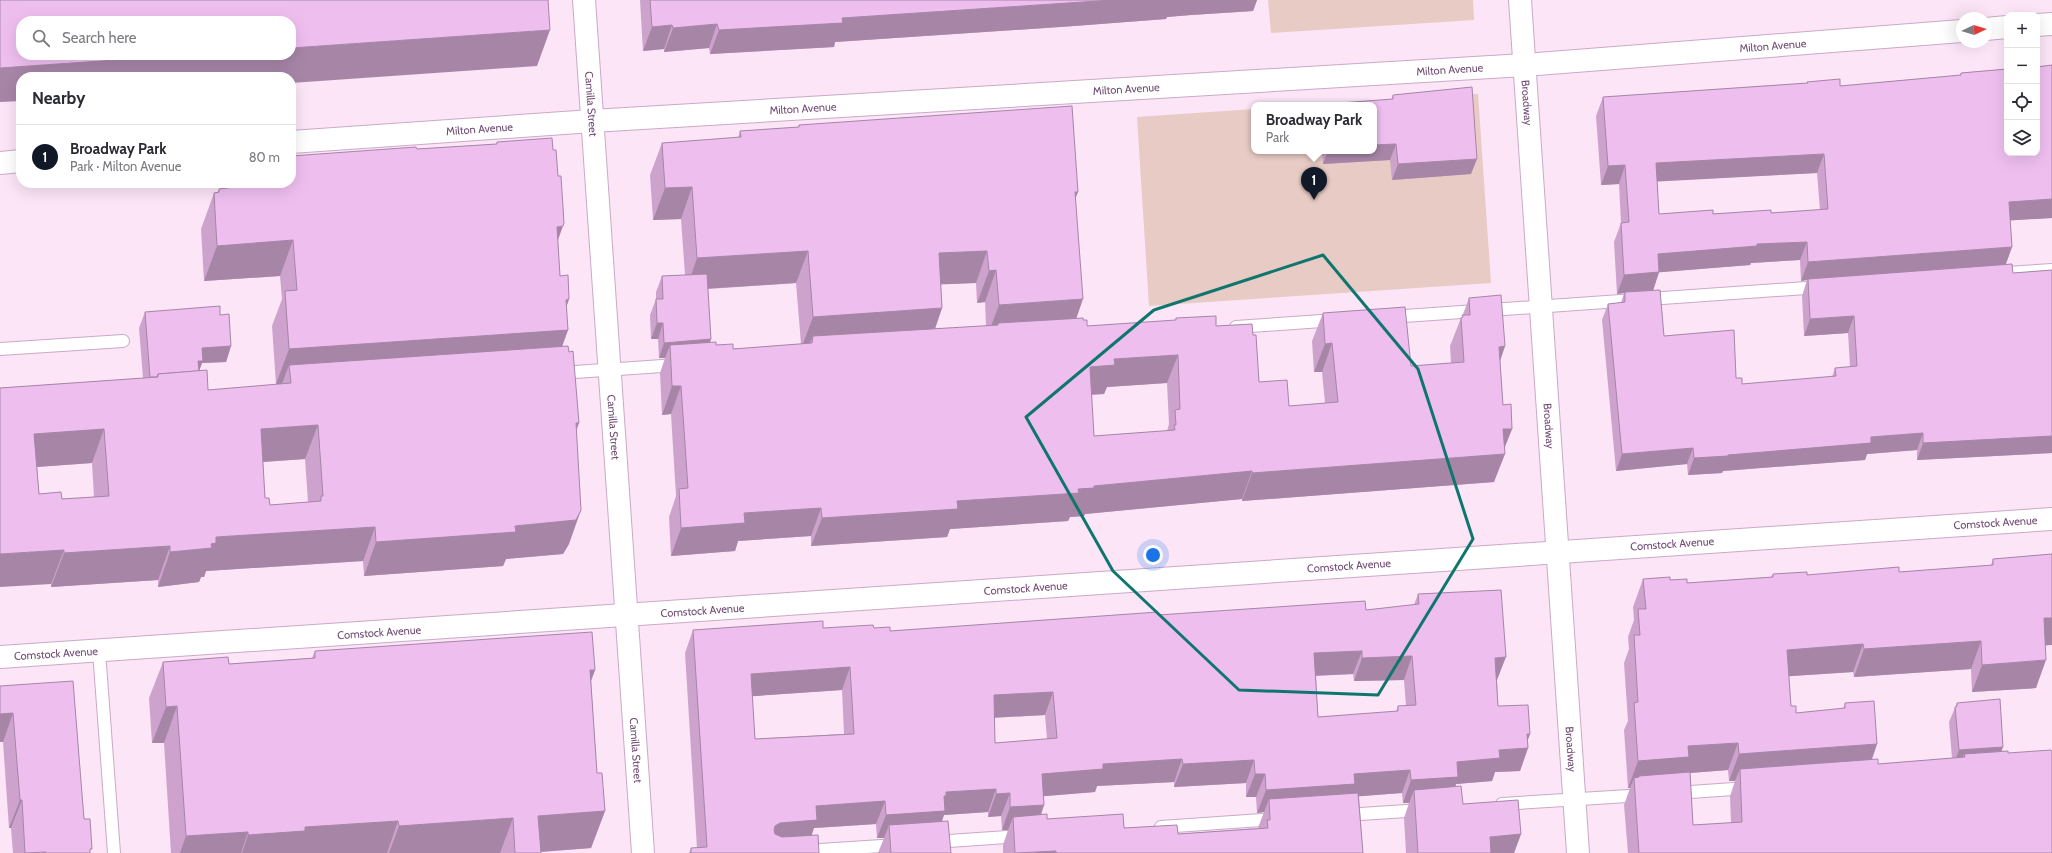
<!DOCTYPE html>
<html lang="en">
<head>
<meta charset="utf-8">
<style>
	body { margin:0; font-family:Cabin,sans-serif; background:#f7f7f7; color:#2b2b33 }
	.controls { position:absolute; right:12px; top:12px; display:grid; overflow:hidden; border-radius:8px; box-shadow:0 4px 16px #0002 }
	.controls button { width:36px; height:36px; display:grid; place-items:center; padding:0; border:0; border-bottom:1px solid #e1e1e2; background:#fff; color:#2b2b33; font:20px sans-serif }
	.compass { position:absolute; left:1956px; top:12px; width:36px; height:36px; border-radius:50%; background:#fff; box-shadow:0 4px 16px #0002; rotate:86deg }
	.you { position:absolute; left:1153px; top:555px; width:14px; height:14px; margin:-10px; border:3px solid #fff; border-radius:50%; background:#1a73e8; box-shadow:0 0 0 6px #1a73e833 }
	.badge { display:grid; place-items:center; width:26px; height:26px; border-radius:50%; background:#111827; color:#fff; font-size:13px; font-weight:700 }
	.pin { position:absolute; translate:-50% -33px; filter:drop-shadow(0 1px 2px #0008) }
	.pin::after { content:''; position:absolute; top:21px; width:14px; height:12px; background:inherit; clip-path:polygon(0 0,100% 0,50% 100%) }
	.popup { position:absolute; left:1251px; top:102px; width:126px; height:52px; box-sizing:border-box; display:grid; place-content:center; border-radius:8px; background:#fff; filter:drop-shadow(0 1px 3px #0005); font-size:13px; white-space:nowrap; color:#7c7c81 }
	.popup b { font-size:15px; color:#2b2b33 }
	.popup::after { content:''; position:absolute; left:50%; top:100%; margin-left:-8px; border:8px solid transparent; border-top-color:#fff }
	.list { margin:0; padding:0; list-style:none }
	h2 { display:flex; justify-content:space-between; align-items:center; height:52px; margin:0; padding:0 16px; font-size:17px }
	h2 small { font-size:13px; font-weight:400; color:#7c7c81 }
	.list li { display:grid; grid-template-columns:26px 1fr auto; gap:12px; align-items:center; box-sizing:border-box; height:64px; padding:0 16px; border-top:1px solid #e1e1e2 }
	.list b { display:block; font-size:15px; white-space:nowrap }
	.list p { margin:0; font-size:13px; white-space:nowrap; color:#7c7c81 }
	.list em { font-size:13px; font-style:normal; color:#7c7c81 }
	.icon { flex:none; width:22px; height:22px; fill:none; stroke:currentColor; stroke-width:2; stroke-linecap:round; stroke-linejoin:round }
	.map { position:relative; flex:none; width:2052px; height:853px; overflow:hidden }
	.search { position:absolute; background:#fff; box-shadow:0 4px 16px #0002; left:16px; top:16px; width:280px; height:44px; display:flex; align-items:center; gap:10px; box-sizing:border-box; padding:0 14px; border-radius:16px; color:#7c7c81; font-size:15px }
	.panel { position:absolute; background:#fff; box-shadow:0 4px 16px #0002; left:16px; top:72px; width:280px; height:116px; border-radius:16px }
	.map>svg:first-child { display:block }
	.green { fill:#e8cbc4 }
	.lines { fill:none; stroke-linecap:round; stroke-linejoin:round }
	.service-casing { stroke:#c9aac8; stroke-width:14 }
	.minor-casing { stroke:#c9aac8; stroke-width:24 }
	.tertiary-casing { stroke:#c9aac8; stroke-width:24 }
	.service { stroke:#fff; stroke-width:12 }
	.minor { stroke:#fff; stroke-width:22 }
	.tertiary { stroke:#fff; stroke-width:22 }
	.wall { fill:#cda3ce; fill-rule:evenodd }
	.shaded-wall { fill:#a785a7 }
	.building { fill:#eebeef; stroke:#a785a7; fill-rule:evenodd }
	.marked { fill:none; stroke:#0f766e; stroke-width:3; stroke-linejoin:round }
	.labels { text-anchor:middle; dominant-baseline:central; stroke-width:3.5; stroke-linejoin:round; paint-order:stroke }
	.street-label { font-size:11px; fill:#704c73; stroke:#feebfa }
</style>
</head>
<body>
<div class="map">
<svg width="2052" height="853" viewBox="0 0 2052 853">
	<rect width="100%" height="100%" fill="#fbe5f7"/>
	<g class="green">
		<path d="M1268,0h205l1,20 -203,13z"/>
		<path d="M1478,94l13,189 -342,23 -12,-189 117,-8v42h120v-46h-56z"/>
	</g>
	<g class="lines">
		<defs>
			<g id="service">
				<path d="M2007,273l45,-3"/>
				<path d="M1390,317l431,-30"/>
				<path d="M1236,327l100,-7"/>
				<path d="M0,349l123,-8"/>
				<path d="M560,373l117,-8"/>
				<path d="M99,651l15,202"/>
				<path d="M1676,793l72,-5"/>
				<path d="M1502,804l142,-9"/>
				<path d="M1345,815l77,-5"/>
				<path d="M1161,827l116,-8"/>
				<path d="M934,842l87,-6"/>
				<path d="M773,853l124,-8"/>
			</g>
			<g id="minor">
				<path id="s1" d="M584,0l59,853"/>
				<path d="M2037,25l15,-1"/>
				<path d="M1986,29l21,-2"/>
				<path id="s2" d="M291,142l301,-21 932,-56 438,-34"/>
				<path d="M0,163l21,-2"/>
				<path id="s3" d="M0,657c684,-43 1368,-95 2052,-138"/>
			</g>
			<g id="tertiary">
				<path id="s4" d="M1520,0l58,853"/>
			</g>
		</defs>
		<use href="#service" class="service-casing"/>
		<use href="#minor" class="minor-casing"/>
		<use href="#tertiary" class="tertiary-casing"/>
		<use href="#service" class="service"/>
		<use href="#minor" class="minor"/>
		<use href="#tertiary" class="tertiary"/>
	</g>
	<g class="wall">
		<path d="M640,0h617l-4,11 -62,4 -24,2 -1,2 -92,7 -239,16 -1,5 -124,7 -1,-6 -45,4v-3l-21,2z"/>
		<path d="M2052,65v153l-42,2 2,27 -6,17 7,9 39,-3v183l-135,7v-10l-50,4 -2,6 -142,11 -1,2 -34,2 -1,-11 -71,7 -14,-151 6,-16 13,-1 3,-10 -7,1 -3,-52 7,-19 -2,-39 -18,1 -5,-69 7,-19 204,-14v-1l33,4 120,-11 1,-2zM1817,173l3,37 -49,3 -112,1 -2,-33zM1800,260l1,21 6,-1 -5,16 2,40 44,-3 2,34 -15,1 -3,9 -90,7 -6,-6 -72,-42 -11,-46 6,-18 91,-7 1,-2z"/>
		<path d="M1393,95l78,79 -79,6 -2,-20 -67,4 -1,-13h52v-46h-49l1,-1 65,-4z"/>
		<path d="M799,125l276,73 1,120 7,2 4,6 88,-5 1,-3 77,17 6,47 30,24 36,-3 -3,-31h-8l-2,-31 11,-28 88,53 40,-3 -1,-17 11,-28 1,-1 7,-19 36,48 -5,15 3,44 9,24 -8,20 -10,33 -252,19v-2l-157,15 -1,2 -14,1 -2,4 -118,8 -3,8 -136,9v-10l-73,5 -3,10 -64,5 -2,-39 7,-21 -5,-82 -9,1 -2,-42 5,-15h-6l-1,-19h-7l-1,-24 6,-16v-7l6,-16 23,-1 -4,-56 -28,1 -3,-45 12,-32 76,-5 2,-7 58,-4zM796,283l5,61 -68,5 -17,-4 -6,-2 1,-4 -3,-50zM976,283l1,20 8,-1 1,24 -51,3 7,-21 -1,-24zM1167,383l2,41 -2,7 -73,5 -3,-41 13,-1 3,-7z"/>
		<path d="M497,142l61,100 2,34 9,23 -3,9 2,22 -6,17 14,82 -7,115 -6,10 -57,5 -3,7 -139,10 -1,-15 -157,10 -2,6h-3l-2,5 -41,5v-7l-107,7v-3l-51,-196 143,-10 -4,-50 6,-16 75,3 11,31 -5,16 -24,1 -3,8 9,19 74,-6h-6l-4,-58 10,-27 -2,-23 -76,5 -3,-52 13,-36 4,-1 1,-3 19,-3 1,-3h52l126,-34 79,-5zM305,459l3,43 -38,3 -5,-7 -2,-36zM92,463l2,34 -32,2 -23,-5 -2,-27z"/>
		<path d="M2052,554v91h-7l-9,43 -64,4 -1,-23 -117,8 -1,-5 -64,4 2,30 5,7 47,-4 2,-6 32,41 -5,16 6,4 74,-6 -3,-36 8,-19 45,48 6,2 44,100h-424l-4,-48 6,-17h-2l-4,-58 4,-9 -4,-58 5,-14 -1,-12 6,-17 -1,-13 10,-28 27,1 17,3 84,-6 2,-3 34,1 92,-3 92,-7 2,-6zM1728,770l1,11h6l-5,15 1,27 -38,2 -3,-52z"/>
		<path d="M1418,594l79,86 1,26 29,34 1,8 -8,23 -25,1 -3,9 -36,3 -1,3 8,17 58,30 -7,19h-108l-2,-35 5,-15h-6l-1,-10 -43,3 4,57h-360v-8l5,-15h-6l-1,-14 -13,1v-5l-44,3 -2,6 9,32h-73l6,-15h-7l-1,-14 -62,4 -3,7 8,18h-130l2,-5h6l-12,-195 8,-23 181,-2 16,3 268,-16 208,-5 48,-5zM1353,674l1,7 50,-1 2,26h-8l-2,6 -78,5 -2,-41zM842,690l2,44 -89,5 -3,-43zM1045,715l2,24 -52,4 -1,-25zM1174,782v5l72,-4v14h10l1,16 7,-1 -6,16 -80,6 -131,-15 -6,-4 3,-10v-9l51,-4 2,-6z"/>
		<path d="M315,651l280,19 -4,11 6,92 8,38 -14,37 -50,4v1h-370l-7,-110h-12l-3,-45 14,-36 66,2 83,-6z"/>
		<path d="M0,686l84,133 6,34h-77l-2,-25h-2l-6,-86z"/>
	</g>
	<g class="shaded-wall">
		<path d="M1113,0h144l-4,11 -62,4 -24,2 -1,2 -92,7 -239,16 -1,5 -124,7 9,-24 123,-12z"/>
		<path d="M717,24l-8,24 -45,4 9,-24z"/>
		<path d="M672,25l-8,24 -21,2 9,-24z"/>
		<path d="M550,30l-13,36 -246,17v-6h-270v24l-21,1v-34l187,-13h104v-7z"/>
		<path d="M1396,144l-6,16 -67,4 5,-13h46v-6z"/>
		<path d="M1824,154l-7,19 -168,9 7,-19z"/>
		<path d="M1477,159l-6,15 -79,6 6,-16z"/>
		<path d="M1625,165l-6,19 -18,1 7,-19z"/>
		<path d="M692,187l-11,32 -28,1 12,-32z"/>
		<path d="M1075,192h3l-12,31z"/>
		<path d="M2052,199v19l-50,3 7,-19z"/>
		<path d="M563,226l-13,36 7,-35z"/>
		<path d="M293,240l-13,36 -76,5 13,-35z"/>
		<path d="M1807,242l-7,18 -49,3 -1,2 -99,8 7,-19 99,-10z"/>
		<path d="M2012,247l-7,19 -197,13 -1,1 -6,1 7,-19z"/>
		<path d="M808,251l-12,32 -110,7 11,-32z"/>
		<path d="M987,251l-11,32 -49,2 12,-32z"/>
		<path d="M996,270l-11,32 -8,1 12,-32z"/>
		<path d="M1659,272l-6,19 -28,1 -1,1 -7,1 7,-19z"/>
		<path d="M569,299l-11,32 10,-1 -13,35h-266l-7,19h-6l13,-35z"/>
		<path d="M1083,299l-11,32 -74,-6v-2l-4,13 -7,1 12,-32z"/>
		<path d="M942,308l-11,32 -119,3 1,-7 -5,12 -7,1 12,-32z"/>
		<path d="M1854,316l-6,17 -44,3 6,-17z"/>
		<path d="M657,323h6l-5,16h-7z"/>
		<path d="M711,339l-6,16 -35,-10 -5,13h-6l5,-15z"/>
		<path d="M1332,343l-10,29h-8l11,-28z"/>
		<path d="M231,346l-5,16 -24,1 -4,11 -46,18 50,-44z"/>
		<path d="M1505,346l-10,29 4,-28z"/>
		<path d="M1178,355l-11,28 -60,4 -3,7 -25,1 11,-28 24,-8z"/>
		<path d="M672,386h9l-10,28 -9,1z"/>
		<path d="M576,423h3l-12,34z"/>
		<path d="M318,425l-13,34 -57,4 13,-34z"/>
		<path d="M104,429l-12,34 -70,5 12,-34z"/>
		<path d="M1503,429h9l-10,25h3l-11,28 -252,19 10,-28z"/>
		<path d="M1923,433l-6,17 -50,4 -2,6 -142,11 -1,2 -34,2 6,-17 177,-21z"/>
		<path d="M2052,436v17l-135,7 6,-17z"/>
		<path d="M1693,448l-6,16 -71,7 6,-17z"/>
		<path d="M1252,471l-10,28 -157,15 -1,2 -14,1 -2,4 -118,8 -3,8 -136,9 11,-28 135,-17 121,-12 16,-3z"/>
		<path d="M821,508l-10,28 -73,5 -3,10 -64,5 10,-28 63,-15z"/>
		<path d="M581,510l-12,34 -6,10 -57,5 -3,7 -139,10 12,-34 139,-16z"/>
		<path d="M375,527l-12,34 -157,10 -2,6h-3l-2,5 -41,5 12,-35 41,-8 5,-7z"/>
		<path d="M170,546l-12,34 -107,7 13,-34z"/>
		<path d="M64,550l-13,34 -51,3v-33z"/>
		<path d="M2044,618h8v27l-18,1z"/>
		<path d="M1981,641l-10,28 -117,8 10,-28z"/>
		<path d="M1863,644l-10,28 -76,5 10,-27z"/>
		<path d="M1362,651l-9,23 -47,2 8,-23z"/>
		<path d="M1412,656l-8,24 -50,1 8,-23z"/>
		<path d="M1506,657l-9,23 -10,1 8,-23z"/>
		<path d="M2046,660l-10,28 -64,4 10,-27z"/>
		<path d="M850,667l-8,23 -100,7 9,-23z"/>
		<path d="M590,670h5l-14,37z"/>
		<path d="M1053,692l-8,23 -60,3 9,-23z"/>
		<path d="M177,706l-13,37h-12l14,-36z"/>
		<path d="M13,713l-10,29h-3v-28z"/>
		<path d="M1527,734h3l-5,14h3l-8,23 -25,1 -3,9 -36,3 -6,16 -36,-10 -5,13h-6l8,-23 46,-18 42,-12z"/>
		<path d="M1738,743l-10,27 -89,7v-1l-4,11 -1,-9 -4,10h-2l10,-27 50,-15z"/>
		<path d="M1877,744l-10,28 -127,-3 -5,12h-6l10,-27z"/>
		<path d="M2003,747l-6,16 -32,-6 -1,-3 -4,12h-7l6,-16z"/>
		<path d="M1182,759l-8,23 -77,4 -2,6 -61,5 8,-23 61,-10z"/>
		<path d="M1254,760l-8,23 -72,4 9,-23z"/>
		<path d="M1410,770l-8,23 -52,4 -81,2 -5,13 -7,1 9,-23 88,-16z"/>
		<path d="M1255,774h10l-9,23h-10z"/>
		<path d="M996,789l-8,23 -44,3 -7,19 -48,-9 -5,13h-7l9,-23 60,-23z"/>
		<path d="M1010,793l-9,23 -13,1 8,-23z"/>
		<path d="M20,800h2l-11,28h-2z"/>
		<path d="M885,801l-9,23 -62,4 -5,15 -43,6 9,-23 5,-3 36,-17z"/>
		<path d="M1044,805l-8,23 -23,-11 -5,13h-6l8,-23z"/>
		<path d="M605,811l-14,37 -66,5 13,-37z"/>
		<path d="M513,818l-13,35h-111l10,-27z"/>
		<path d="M398,821l-11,32h-145l6,-18 57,-8z"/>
		<path d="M248,832l-7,21h-61l6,-17z"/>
		<path d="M1521,834l-7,19h-30l6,-16z"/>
		<path d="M1056,851l-1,2h-31z"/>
	</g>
	<g class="building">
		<path d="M0,0h548l2,30 -259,18v-27h-270v34h166l-187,13z"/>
		<path d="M650,0h463l-271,18 1,5 -124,7 -2,-6 -44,4 -1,-3 -20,2z"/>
		<path d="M2052,65v134l-43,3 3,45 -204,15 -1,-20 -50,2v2l-99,8 1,18 -35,3 -3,-52 8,-1 -4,-57 -17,1 -5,-69 205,-14 -1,-1 33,-3v7l121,-11v-2l46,-4v84h30v-86zM1824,154l4,55 -57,4v-3l-58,4v-4l-54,4 -3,-51z"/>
		<path d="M1472,87l5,72 -79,5 -2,-20 -22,1v-40h-48v-1l67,-5v-4z"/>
		<path d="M1072,106l6,86h-3l8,107 -84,6 -3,-35 -7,1 -2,-20 -48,2 3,55 -129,9 -5,-66 -111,7 -5,-71 -27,1 -3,-45 79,-6 -1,-6 59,-4v-2z"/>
		<path d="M552,138l1,12h3l2,26h3l3,47 -1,3 -6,1 3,49 8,-1 1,24 -3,1 2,30 -279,19 -4,-58 12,-1 -4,-50 -76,6 -3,-53 5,-1v-3l22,-3v-3h50v-27l125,-9 1,2 80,-5v-2z"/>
		<path d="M2012,264l1,9 39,-3v166l-129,7v-10l-52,4v6l-143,12v1l-34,2 -1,-10 -71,6 -14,-150 17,-2v-10l35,-2 4,46 70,-6 2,48h6v6l94,-8 -1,-8 22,-2 -3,-50 -44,3 -2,-40z"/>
		<path d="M707,274l4,65 -47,4 -1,-20h-6l-1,-24h7l-1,-23z"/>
		<path d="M1501,295l4,51 -6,1 4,58 8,-1 1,25h-9l2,25 -253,19v-2l-158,15v2l-16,1 1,4 -122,8 1,8 -136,9 -1,-10 -77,5 1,10 -64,5 -2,-39 9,-1 -7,-102h-9l-2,-41 46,-3v3l17,-1v5l79,-6 1,-7 185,-11v-2l85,-5v2h4v6l89,-6v-2l40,-2v10l36,-2 1,11h3l3,47 28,-2 2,26 49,-4 -6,-59 -7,1 -2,-31 82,-6 6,59 53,-4 -3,-44 2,-1 -1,-2h8l-1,-17zM1178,355l2,54 -5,1 1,15h-2l1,5 -81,6 -4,-69 25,-2 -1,-6z"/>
		<path d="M220,306v9l9,-1 2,32 -29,2 1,13h-5l1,10 -41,3 -1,3h-7l-5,-65z"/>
		<path d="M568,346l1,6 4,-1 6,72h-3l5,87 -5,10 -61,6 1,6 -140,10 -1,-15 -159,10v6l-5,1 1,4 -42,4v-6l-106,7v-3l-64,4v-166l158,-11v-3l49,-4 1,20 83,-7 -2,-18zM318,425l5,71h-2v5l-51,4 -1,-7h-4l-4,-69zM104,429l5,67 -47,3 -1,-7 -22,2 -5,-60z"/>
		<path d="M2052,554v64h-8l2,42 -64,5 -1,-24 -117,8 -1,-5 -76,6 4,56h5v7l49,-5v-5l29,-2 3,43 -138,10 -1,-11 -50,3 1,11 -51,4 -4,-58 4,-1 -4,-67h6l-2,-26h8l-3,-30 27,-2v3l17,-1v4l86,-6v-3l34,-2v3l92,-8v5l94,-7v-6z"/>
		<path d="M1501,590l5,67 -11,1 3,48 30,-1 2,29h-3l1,14 -29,2 1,8 -43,4 1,15 -47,3 -1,-10 -56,4 1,10 -89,6 -1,-16h-10l-1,-14 -71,4 -1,-5 -79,5v5l-61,5 2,31 -34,2v-14l-14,1v-5l-50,3v4h-2l1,15 -59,4 -1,-14 -69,5 1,14 -37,3 -5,3 -1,4 1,4 7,3 36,-2 1,18h-128v-5l16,-1 -14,-217 130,-9v7l50,-3 1,3 16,-1v4l268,-19v3l207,-14 1,9 53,-6 -1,-10zM1362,651v7l50,-2 4,49 -18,1v5l-80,6 -4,-64zM850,667l4,67 -99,5 -4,-65zM1053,692l4,46 -62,5 -1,-48z"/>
		<path d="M592,632l3,38h-5l7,103h5l3,38 -67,5 3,37h-26l-2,-35 -114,8 -1,-5 -93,6v4l-57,4v-3l-62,4 -9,-130 -11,1 -3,-45 65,-5 1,7 86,-6v-7z"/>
		<path d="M73,681l11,138h6l2,30h-2v4h-44v-1l-21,1 -3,-53h-2l-7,-87 -13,1v-28z"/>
		<path d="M2000,699l3,48 -44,3 -4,-43 2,-1v-3z"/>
		<path d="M2051,750l1,2v101h-413l-5,-75 5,-1v-1l51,-4 3,53 49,-3 -2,-53 138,-10v5l87,-7 -1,-3 44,-3v2z"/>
		<path d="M1461,786l2,18 55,-4 3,34 -31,3 1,16h-73l-4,-63z"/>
		<path d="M1358,793l5,60h-307v-2l-41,2 -2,-36 34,-3v5l76,-5 1,14 53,-3 1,9 90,-6 -1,-8h3l-1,-21z"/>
		<path d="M948,821l3,32h-60l-2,-28z"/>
	</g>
	<path class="marked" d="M1323,255l95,114 55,170 -95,156 -139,-5 -126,-119 -87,-154 128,-107z"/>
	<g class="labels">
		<g class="street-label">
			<text stroke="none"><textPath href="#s2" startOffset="1485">Milton Avenue</textPath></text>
			<text stroke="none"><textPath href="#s2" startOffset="1161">Milton Avenue</textPath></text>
			<text stroke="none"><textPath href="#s2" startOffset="837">Milton Avenue</textPath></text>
			<text stroke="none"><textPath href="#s1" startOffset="104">Camilla Street</textPath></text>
			<text stroke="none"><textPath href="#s4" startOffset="103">Broadway</textPath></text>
			<text stroke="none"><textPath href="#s2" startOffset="513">Milton Avenue</textPath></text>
			<text stroke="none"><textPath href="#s2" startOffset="189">Milton Avenue</textPath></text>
			<text stroke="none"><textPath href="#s1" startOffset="428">Camilla Street</textPath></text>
			<text stroke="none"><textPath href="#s4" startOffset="427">Broadway</textPath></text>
			<text stroke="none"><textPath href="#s3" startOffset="2000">Comstock Avenue</textPath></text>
			<text stroke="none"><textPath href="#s3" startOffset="1676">Comstock Avenue</textPath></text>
			<text stroke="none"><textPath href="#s3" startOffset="1352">Comstock Avenue</textPath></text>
			<text stroke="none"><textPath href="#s3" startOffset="1028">Comstock Avenue</textPath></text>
			<text stroke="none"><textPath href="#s3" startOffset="704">Comstock Avenue</textPath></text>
			<text stroke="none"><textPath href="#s3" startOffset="380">Comstock Avenue</textPath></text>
			<text stroke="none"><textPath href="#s3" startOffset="56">Comstock Avenue</textPath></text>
			<text stroke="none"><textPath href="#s1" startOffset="752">Camilla Street</textPath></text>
			<text stroke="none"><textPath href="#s4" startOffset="751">Broadway</textPath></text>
		</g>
	</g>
</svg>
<div class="controls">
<button>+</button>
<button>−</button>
<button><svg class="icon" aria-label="locate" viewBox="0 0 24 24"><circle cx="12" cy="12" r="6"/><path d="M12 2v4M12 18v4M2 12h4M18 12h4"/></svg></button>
<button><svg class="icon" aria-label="layers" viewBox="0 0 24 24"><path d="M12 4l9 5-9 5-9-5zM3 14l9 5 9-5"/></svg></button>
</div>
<svg class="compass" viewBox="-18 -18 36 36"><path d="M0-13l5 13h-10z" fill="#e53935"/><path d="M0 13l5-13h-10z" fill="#7c7c81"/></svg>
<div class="you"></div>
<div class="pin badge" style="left:1314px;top:200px">1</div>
<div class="popup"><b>Broadway Park</b>Park</div>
<div class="search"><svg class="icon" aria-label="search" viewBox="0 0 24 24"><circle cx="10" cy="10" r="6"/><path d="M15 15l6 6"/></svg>Search here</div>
<section class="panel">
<h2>Nearby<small></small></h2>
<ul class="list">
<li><span class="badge">1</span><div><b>Broadway Park</b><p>Park · Milton Avenue</p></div><em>80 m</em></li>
</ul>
</section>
</div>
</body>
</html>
